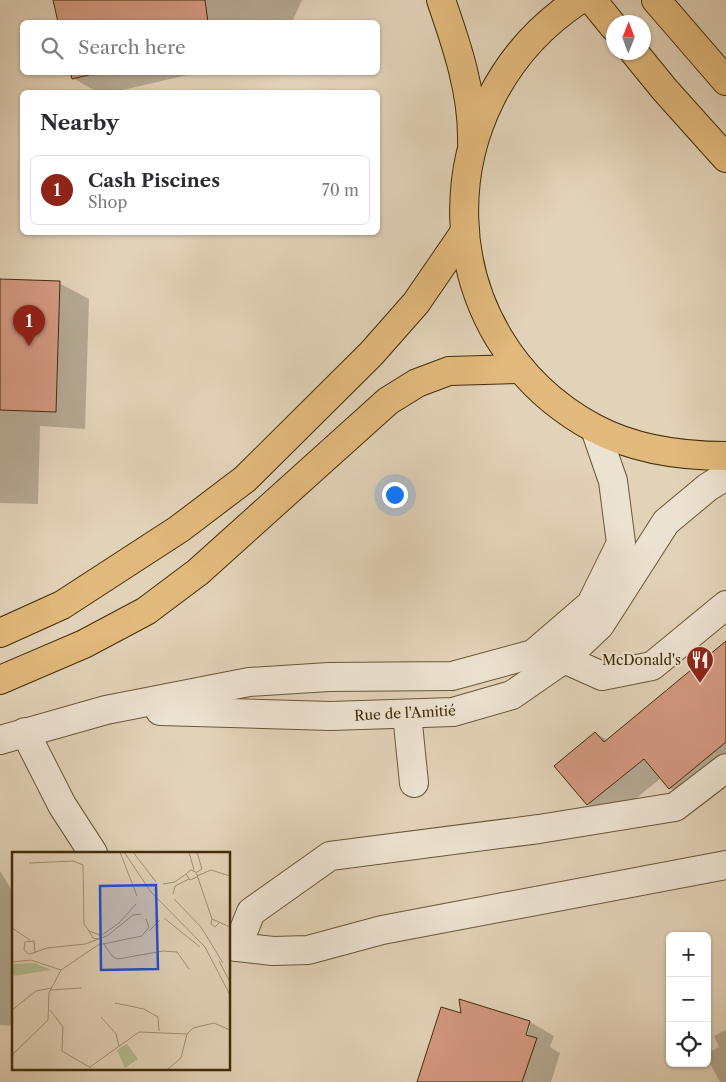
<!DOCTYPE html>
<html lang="en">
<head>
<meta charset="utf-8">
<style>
	body { margin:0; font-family:"Libre Caslon Text",serif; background:#f2f2f3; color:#2b2b33 }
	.controls { position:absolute; right:15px; bottom:15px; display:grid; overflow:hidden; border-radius:8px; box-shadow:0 1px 4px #0004 }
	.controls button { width:45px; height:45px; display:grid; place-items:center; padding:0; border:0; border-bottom:1px solid #e1e1e2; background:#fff; color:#2b2b33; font:25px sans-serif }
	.compass { position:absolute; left:606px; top:15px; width:45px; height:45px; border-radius:50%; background:#fff; box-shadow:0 1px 4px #0004; rotate:1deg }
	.you { position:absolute; left:394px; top:494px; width:18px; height:18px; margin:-12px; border:4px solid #fff; border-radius:50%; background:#1a73e8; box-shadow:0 0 0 8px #1a73e833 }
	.badge { display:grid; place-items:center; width:32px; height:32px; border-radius:50%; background:#8f2418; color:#fff; font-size:16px; font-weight:700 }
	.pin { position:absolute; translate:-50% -41px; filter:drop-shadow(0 1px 2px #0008) }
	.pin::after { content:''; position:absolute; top:26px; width:18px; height:15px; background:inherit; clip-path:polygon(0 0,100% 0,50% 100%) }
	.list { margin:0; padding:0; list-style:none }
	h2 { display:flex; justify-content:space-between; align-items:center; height:65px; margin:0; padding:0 20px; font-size:21px }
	h2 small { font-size:16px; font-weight:400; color:#7c7c81 }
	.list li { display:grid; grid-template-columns:32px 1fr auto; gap:15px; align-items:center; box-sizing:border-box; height:70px; margin:0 10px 10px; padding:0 10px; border:1px solid #e1e1e2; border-radius:8px }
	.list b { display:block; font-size:19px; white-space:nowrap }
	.list p { margin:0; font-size:16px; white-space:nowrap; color:#7c7c81 }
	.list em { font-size:16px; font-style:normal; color:#7c7c81 }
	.icon { flex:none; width:28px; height:28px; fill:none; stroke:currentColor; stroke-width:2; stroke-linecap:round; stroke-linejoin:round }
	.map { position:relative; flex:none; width:726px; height:1082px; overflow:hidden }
	.search { position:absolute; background:#fff; box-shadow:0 1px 4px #0004; left:20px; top:20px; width:360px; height:55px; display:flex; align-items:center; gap:12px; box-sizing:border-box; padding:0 18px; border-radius:8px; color:#7c7c81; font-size:19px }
	.panel { position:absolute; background:#fff; box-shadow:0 1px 4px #0004; left:20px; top:90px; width:360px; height:145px; border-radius:8px }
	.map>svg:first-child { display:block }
	.shadow { fill:#0003; fill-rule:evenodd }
	.building { fill:#d49982; stroke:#432c07 }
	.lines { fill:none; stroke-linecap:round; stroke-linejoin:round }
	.minor-casing { stroke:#6b5633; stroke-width:30 }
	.major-casing { stroke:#432c07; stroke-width:30 }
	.highway-casing { stroke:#432c07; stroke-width:30 }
	.minor { stroke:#ece2d1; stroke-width:28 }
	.major { stroke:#e1b97c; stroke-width:28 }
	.highway { stroke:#e1b97c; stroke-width:28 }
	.labels { text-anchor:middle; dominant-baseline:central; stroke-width:4; stroke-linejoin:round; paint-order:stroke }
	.poi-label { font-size:14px; fill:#432c07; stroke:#ece2d1; text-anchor:end }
	.street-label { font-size:14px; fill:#432c07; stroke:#ece2d1 }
	.inset-road { fill:none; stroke:#a29071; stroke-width:1 }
	.view { fill:#1d4ed8; fill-opacity:0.15; stroke:#1d4ed8; stroke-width:2.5 }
	.inset-edge { fill:none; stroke:#432c07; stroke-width:2.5 }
</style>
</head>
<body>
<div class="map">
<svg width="726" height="1082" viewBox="0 0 726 1082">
	<rect width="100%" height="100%" fill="#e2d2b8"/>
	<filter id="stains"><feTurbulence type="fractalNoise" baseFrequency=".004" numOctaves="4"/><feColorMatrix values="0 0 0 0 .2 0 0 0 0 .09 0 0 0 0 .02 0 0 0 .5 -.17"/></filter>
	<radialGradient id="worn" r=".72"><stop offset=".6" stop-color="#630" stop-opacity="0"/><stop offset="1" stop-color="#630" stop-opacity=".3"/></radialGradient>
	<g class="shadow">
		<path d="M54,0h248l-10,22h-232z"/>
		<path d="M72,72h128l-86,20h-17l-24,-14z"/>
		<path d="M0,281l59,2 30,16 -4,130 -45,-3 -2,78 -38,-1z"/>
		<path d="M726,643v133l-32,26 -24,-14 -9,-10 -49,40 -24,-14 7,-71 12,7z"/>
		<path d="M0,871l14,23v132l-14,-1z"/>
		<path d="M462,1015l68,7 24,14 -4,11 10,6 -9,29h-133zM527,1026h3l-5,15z"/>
		<path d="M726,1030v52h-6l-13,-24v-5l12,-6 -5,-11z"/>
	</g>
	<g class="building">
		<path d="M53,0h152l3,22h-150z"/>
		<path d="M70,72h31l-29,7z"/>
		<path d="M0,279l60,2 -4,131 -56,-2z"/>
		<path d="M726,641v101l-57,47 -25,-30 -57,46 -33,-39 41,-34 9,10z"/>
		<path d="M459,999l71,22 -4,14 11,3 -15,44h-105l24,-75 20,6z"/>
	</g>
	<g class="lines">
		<defs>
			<g id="minor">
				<path d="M564,659l38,17 50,-10 74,-61"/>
				<path d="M160,711l171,5 122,-4 59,-17 52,-36 36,-34 66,-103 42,-35 18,-11"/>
				<path d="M407,714l7,69"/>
				<path d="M25,732l37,73 31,48"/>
				<path d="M0,740l106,-30 143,-28 80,-5 123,-1 81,-22 58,-50 30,-61 -8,-62 -18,-52"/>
				<path d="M229,946l44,5 35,-1 74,-20 344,-65"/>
				<path d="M237,947l14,-35 79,-56 209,-27 136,-22 51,-39"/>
			</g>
			<g id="major">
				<path d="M579,0c-158,104 -153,337 15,428 41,22 87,28 132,28"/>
				<path d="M0,633l62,-28 117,-76 66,-50 126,-125 45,-51 48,-70"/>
				<path d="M0,680l84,-36 62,-33 52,-39 190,-171 29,-18 32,-12 72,-2"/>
			</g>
			<g id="highway">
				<path d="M441,0c16,46 32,93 31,142"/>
				<path d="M592,0l22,27"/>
				<path d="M656,0l70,81"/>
				<path d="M634,52l31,38 61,68"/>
			</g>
		</defs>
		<use href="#minor" class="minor-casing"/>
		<use href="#major" class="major-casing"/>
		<use href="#highway" class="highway-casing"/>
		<use href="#minor" class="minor"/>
		<use href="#major" class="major"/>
		<use href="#highway" class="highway"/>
	</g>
	<defs>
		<symbol id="restaurant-pin" viewBox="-11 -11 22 30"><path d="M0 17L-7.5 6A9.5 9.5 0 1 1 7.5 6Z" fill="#8f2418" stroke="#ece2d1"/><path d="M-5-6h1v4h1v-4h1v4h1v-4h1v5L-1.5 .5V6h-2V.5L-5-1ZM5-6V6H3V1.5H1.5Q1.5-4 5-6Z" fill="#fff"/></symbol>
	</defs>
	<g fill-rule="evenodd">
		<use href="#restaurant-pin" x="684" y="644" width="32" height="43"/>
	</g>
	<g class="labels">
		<g class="poi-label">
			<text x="681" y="660">McDonald's</text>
		</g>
		<g class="street-label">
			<text transform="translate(405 713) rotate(-3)">Rue de l'Amitié</text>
		</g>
	</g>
	<g transform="translate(12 852)">
		<rect width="218" height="218" fill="#e2d2b8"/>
		<path d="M23,111l16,7 -39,6v-12zM115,192l11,15 -13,9 -8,-18z" fill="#b3bc8f"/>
		<path class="inset-road" d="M108,0l17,44M112,0l27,40 54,55 25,48M121,0l23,30M177,0l5,18M185,0l5,17 -5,3M17,11l44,-2 10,4 1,59 5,7M185,24l14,-6 19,6M185,25l-7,3 -4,-6 5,-4 5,2 16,47 -1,5 4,3 4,-4M151,32l12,-2 11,-8M161,42l2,-8 14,-7M162,47l27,28 22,36M152,66l36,29M200,67l18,8M0,76l18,12M137,79l11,-11M90,83l17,-12 17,-19M87,87l-6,-1 -4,-7 11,4M91,91l10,14 5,2 45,-8 14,1 12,17M23,100l-1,-11 -9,1 -1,8 5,4 4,-1 14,-5 38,-4 22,-8 26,-21 8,-1M207,109l11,21M0,110l19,-2 30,10M38,138l32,-2M103,151l29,6 14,8 1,14M0,158l24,-19 15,-3M38,158l13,17 -1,24 29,17M89,165l15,17 3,12M0,203l36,-35 1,-27 12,-23 37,-25 44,-9 7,-9 -3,-8M78,215l49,-35 48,2M156,217l13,-11 6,-24 6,-6 21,-5 16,7"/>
		<path class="view" d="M144,33l2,84 -57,1 -1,-84z"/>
		<rect width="218" height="218" class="inset-edge"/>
	</g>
	<rect width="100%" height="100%" filter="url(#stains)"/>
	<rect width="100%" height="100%" fill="url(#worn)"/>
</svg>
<div class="controls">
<button>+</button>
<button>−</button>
<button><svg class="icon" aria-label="locate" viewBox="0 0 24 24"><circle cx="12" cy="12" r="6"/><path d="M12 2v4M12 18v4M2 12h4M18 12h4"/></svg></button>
</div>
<svg class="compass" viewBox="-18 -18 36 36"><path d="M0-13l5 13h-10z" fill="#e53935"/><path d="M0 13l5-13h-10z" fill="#7c7c81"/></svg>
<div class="you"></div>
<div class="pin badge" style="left:29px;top:346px">1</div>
<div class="search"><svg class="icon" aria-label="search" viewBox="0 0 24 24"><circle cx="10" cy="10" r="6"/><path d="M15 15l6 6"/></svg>Search here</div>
<section class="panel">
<h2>Nearby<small></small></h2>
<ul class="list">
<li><span class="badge">1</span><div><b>Cash Piscines</b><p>Shop</p></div><em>70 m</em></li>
</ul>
</section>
</div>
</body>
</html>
